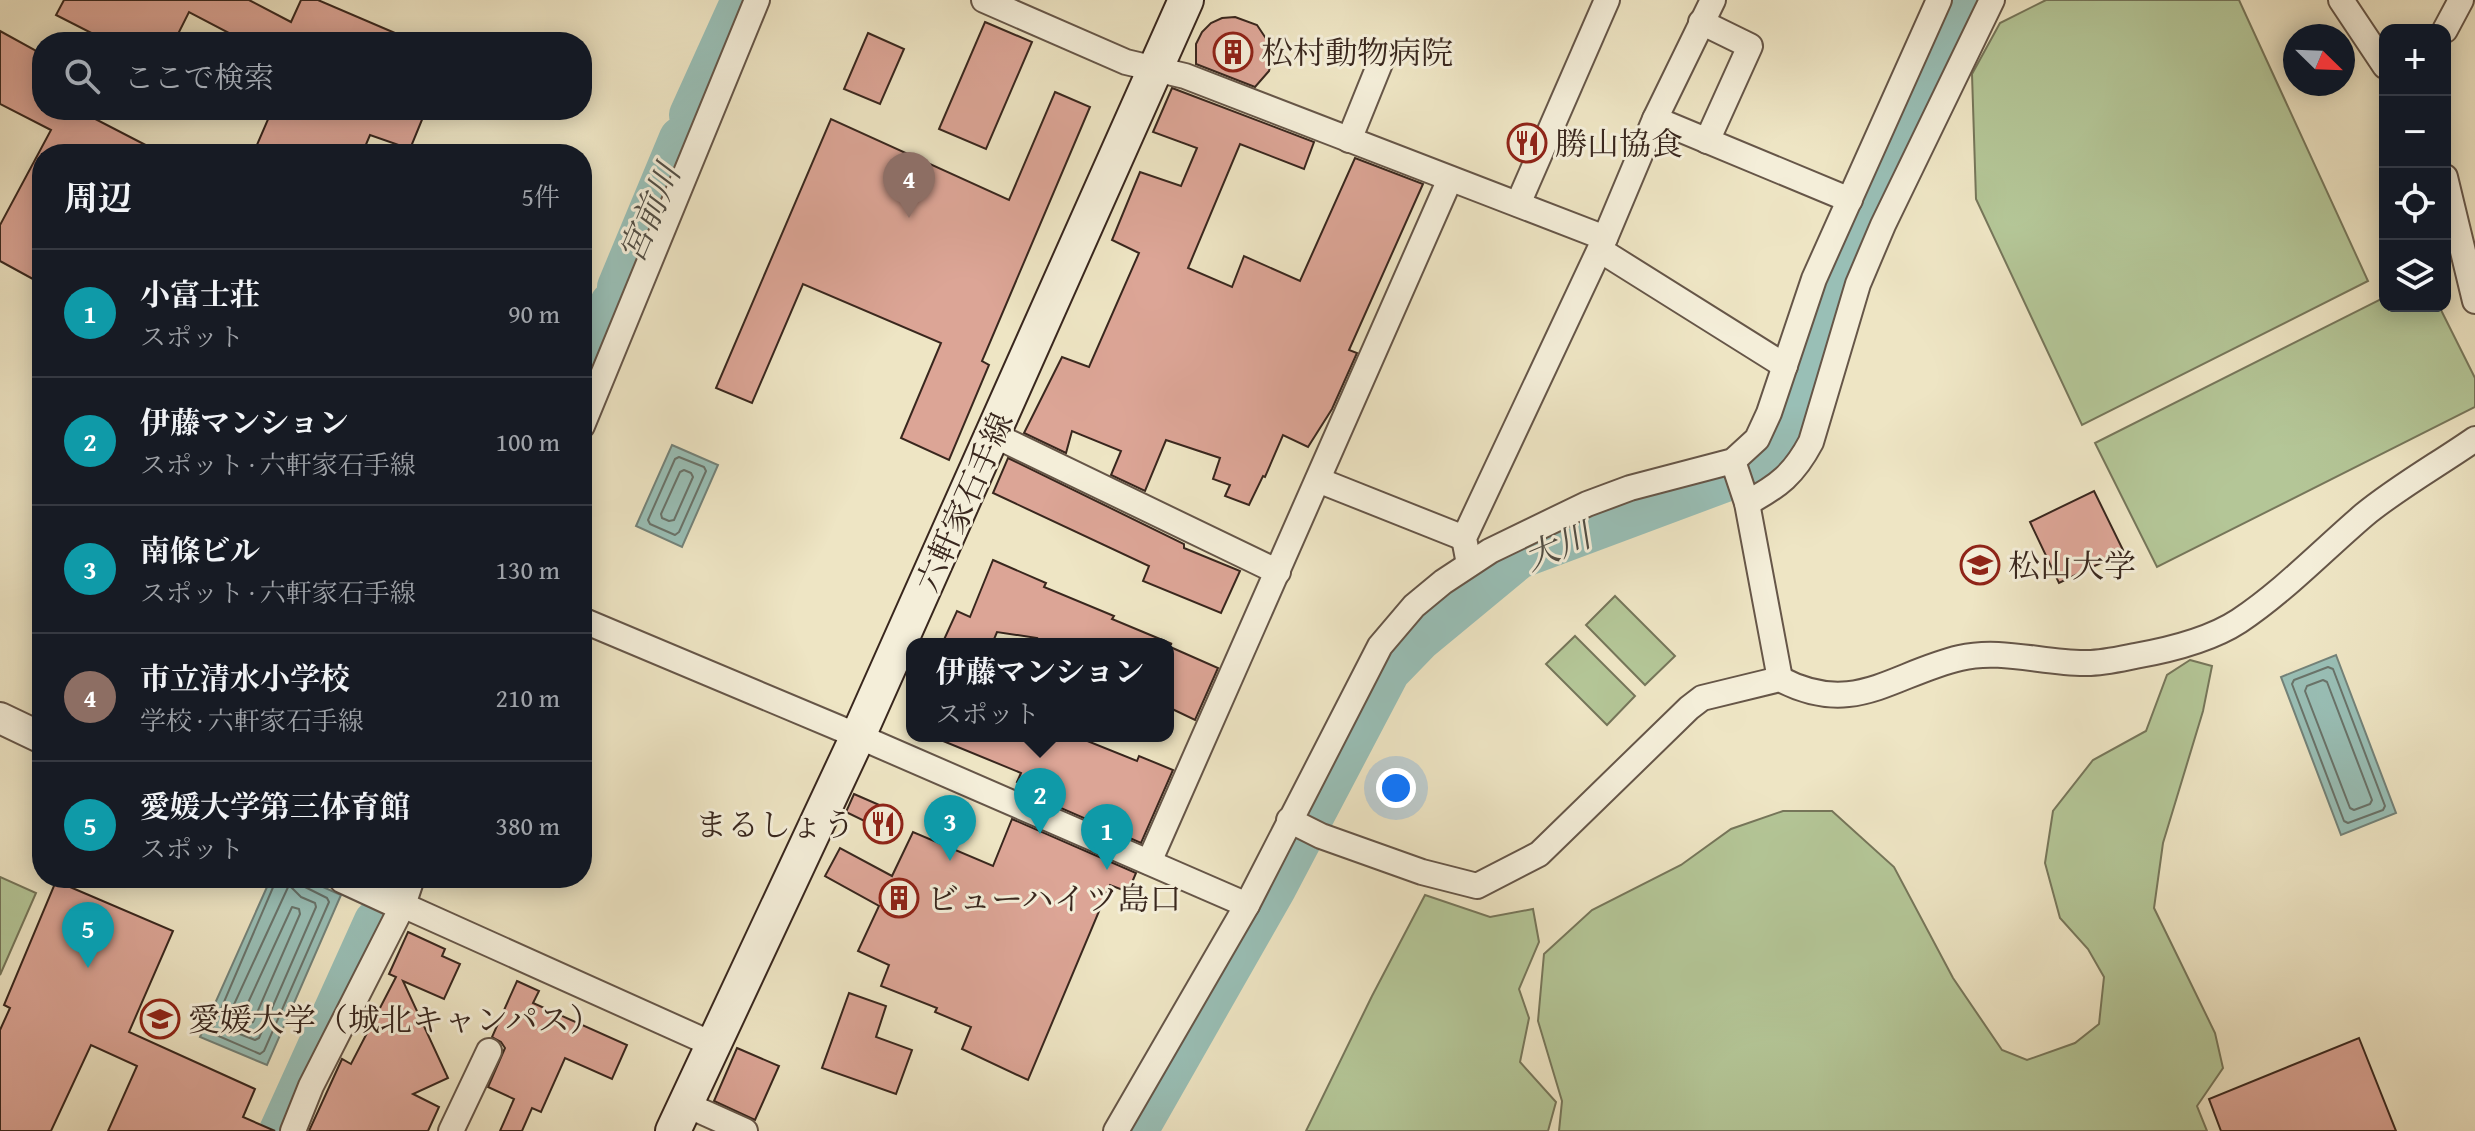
<!DOCTYPE html>
<html lang="ja">
<head>
<meta charset="utf-8">
<style>
	body { margin:0; font-family:"Gentium Book Plus","Noto Serif JP",serif; background:#20242c; color:#f1f3f6 }
	.controls { position:absolute; right:24px; top:24px; display:grid; overflow:hidden; border-radius:16px; box-shadow:0 4px 20px #0003 }
	.controls button { width:72px; height:72px; display:grid; place-items:center; padding:0; border:0; border-bottom:2px solid #363941; background:#171b24; color:#f1f3f6; font:40px sans-serif }
	.compass { position:absolute; left:2283px; top:24px; width:72px; height:72px; border-radius:50%; background:#171b24; box-shadow:0 4px 20px #0003; rotate:113deg }
	.you { position:absolute; left:1396px; top:788px; width:28px; height:28px; margin:-20px; border:6px solid #fff; border-radius:50%; background:#1a73e8; box-shadow:0 0 0 12px #1a73e833 }
	.badge { display:grid; place-items:center; width:52px; height:52px; border-radius:50%; background:#c59692; color:#fff; font-size:26px; font-weight:700 }
	.pin { position:absolute; translate:-50% -66px; filter:drop-shadow(0 2px 4px #0008) }
	.pin::after { content:''; position:absolute; top:42px; width:28px; height:24px; background:inherit; clip-path:polygon(0 0,100% 0,50% 100%) }
	.popup { position:absolute; left:906px; top:638px; width:268px; height:104px; box-sizing:border-box; display:grid; place-content:center; border-radius:16px; background:#171b24; filter:drop-shadow(0 2px 6px #0005); font-size:26px; white-space:nowrap; color:#9ea1a6 }
	.popup b { font-size:30px; color:#f1f3f6 }
	.popup::after { content:''; position:absolute; left:50%; top:100%; margin-left:-16px; border:16px solid transparent; border-top-color:#171b24 }
	.list { margin:0; padding:0; list-style:none }
	h2 { display:flex; justify-content:space-between; align-items:center; height:104px; margin:0; padding:0 32px; font-size:34px }
	h2 small { font-size:26px; font-weight:400; color:#9ea1a6 }
	.list li { display:grid; grid-template-columns:52px 1fr auto; gap:24px; align-items:center; box-sizing:border-box; height:128px; padding:0 32px; border-top:2px solid #363941 }
	.list b { display:block; font-size:30px; white-space:nowrap }
	.list p { margin:0; font-size:26px; white-space:nowrap; color:#9ea1a6 }
	.list em { font-size:26px; font-style:normal; color:#9ea1a6 }
	.icon { flex:none; width:44px; height:44px; fill:none; stroke:currentColor; stroke-width:2; stroke-linecap:round; stroke-linejoin:round }
	.map { position:relative; flex:none; width:2475px; height:1131px; overflow:hidden }
	.search { position:absolute; background:#171b24; box-shadow:0 4px 20px #0003; left:32px; top:32px; width:560px; height:88px; display:flex; align-items:center; gap:20px; box-sizing:border-box; padding:0 28px; border-radius:32px; color:#9ea1a6; font-size:30px }
	.panel { position:absolute; background:#171b24; box-shadow:0 4px 20px #0003; left:32px; top:144px; width:560px; height:744px; border-radius:32px }
	.map>svg:first-child { display:block }
	.green { fill:#b4c697; stroke:#76765a; stroke-width:2 }
	.water { fill:#99bfb6; stroke:#738279; stroke-width:2 }
	.lines { fill:none; stroke-linecap:round; stroke-linejoin:round }
	.shore { stroke:#69736a; stroke-width:2 }
	.river { stroke:#99bfb6; stroke-width:42 }
	.building { fill:#dca596; stroke:#39271e; stroke-width:2 }
	.minor-casing { stroke:#665648; stroke-width:28 }
	.tertiary-casing { stroke:#665648; stroke-width:34 }
	.secondary-casing { stroke:#39271e; stroke-width:38 }
	.minor { stroke:#f4eed9; stroke-width:24 }
	.tertiary { stroke:#f4eed9; stroke-width:30 }
	.secondary { stroke:#f4eed9; stroke-width:34 }
	.labels { text-anchor:middle; dominant-baseline:central; stroke-width:6; stroke-linejoin:round; paint-order:stroke }
	.poi-label { font-size:32px; fill:#39271e; stroke:#f4eed9; text-anchor:start }
	.street-label { font-size:32px; fill:#39271e; stroke:#f4eed9 }
	.water-label { font-size:34px; font-style:italic; fill:#514d44; stroke:#f4eed9 }
</style>
</head>
<body>
<div class="map">
<svg width="2475" height="1131" viewBox="0 0 2475 1131">
	<rect width="100%" height="100%" fill="#eee5c4"/>
	<filter id="stains"><feTurbulence type="fractalNoise" baseFrequency=".0025" numOctaves="4"/><feColorMatrix values="0 0 0 0 .2 0 0 0 0 .09 0 0 0 0 .02 0 0 0 .5 -.17"/></filter>
	<radialGradient id="worn" r=".72"><stop offset=".6" stop-color="#630" stop-opacity="0"/><stop offset="1" stop-color="#630" stop-opacity=".3"/></radialGradient>
	<g class="green">
		<path d="M2046,0h193l129,281 -286,144 -106,-226 -4,-125 28,-51z"/>
		<path d="M2385,297v9h54l36,72v29l-318,160 -62,-124z"/>
		<path d="M1615,596l60,60 -30,29 -59,-60z"/>
		<path d="M1575,636l60,60 -28,29 -61,-61z"/>
		<path d="M2190,660l22,6 -9,45 -40,132 -9,65 61,125 8,35 -26,38 10,25h-648l3,-30 -24,-80 6,-67 48,-44 89,-45 50,-36 52,-18h49l62,56 59,111 49,72 25,10 48,-17 24,-19 5,-47 -16,-28 -28,-31 -15,-55 8,-52 40,-51 53,-29 21,-56z"/>
		<path d="M0,877l36,16 -36,82z"/>
		<path d="M1425,895l65,22 43,-8 6,33 -20,47 10,29 -9,44 36,40 -8,29h-242l66,-135z"/>
	</g>
	<g class="water">
		<path d="M672,445l46,20 -36,82 -46,-21z"/>
		<path d="M2336,655l60,158 -55,22 -60,-158z"/>
		<path d="M271,878h32l38,17 -74,170 -67,-28z"/>
	</g>
	<g class="lines">
		<g class="shore">
			<path d="M679,457l25,10 2,4 -27,61 -4,3 -25,-11 -2,-4 27,-61z"/>
			<path d="M684,470l7,3 2,4 -19,43 -5,1 -7,-3 -1,-4 19,-42z"/>
			<path d="M2328,667l5,2 52,137 -2,4 -35,13 -4,-2 -52,-137 2,-4z"/>
			<path d="M2323,680l4,2 45,118 -2,4 -16,6 -4,-2 -45,-117 2,-5z"/>
			<path d="M277,878l-65,152 2,4 46,20 4,-3 65,-149 -2,-4 -22,-11 -2,-9"/>
			<path d="M289,885l12,12 14,6 1,4 -57,131 -4,2 -28,-11 -2,-5z"/>
			<path d="M292,907l7,2 1,5 -47,108 -5,2 -6,-2 -1,-4z"/>
		</g>
		<g class="river">
			<path d="M690,115l52,-115"/>
			<path d="M618,287l62,-149"/>
			<path d="M582,381l29,-78"/>
			<path d="M394,882l2,-4"/>
			<path d="M280,1131l95,-210"/>
			<path d="M1137,1131l139,-244 113,-215 32,-33 98,-81 252,-94 18,-27 41,-134 84,-189 56,-114"/>
		</g>
	</g>
	<g class="building">
		<path d="M64,0h185l42,22 10,-22h17l98,42h-170l-57,-30 -15,30h-65l-53,-27z"/>
		<path d="M1235,17l22,8 14,21 1,13 -3,12 -14,16 -59,-23v-20l6,-12 9,-9 11,-5z"/>
		<path d="M985,22l47,20 -46,107 -47,-20z"/>
		<path d="M0,31l42,23v56h36l85,44h-121v130l-42,-23v-36l51,-95 -51,-26z"/>
		<path d="M868,33l36,16 -24,55 -36,-15z"/>
		<path d="M1172,88l142,54 -10,27 -64,-25 -52,124 44,19 12,-31 56,25 55,-123 68,26 -74,166 8,3 -25,56 -24,38 -25,-12 -18,42 -2,-1 -14,29 -24,-9 5,-11 -17,-6 7,-21 -54,-18 -21,51 -34,-16 10,-24 -49,-20 -6,22 -42,-20 38,-76 27,10 50,-114 -27,-13 28,-68 41,14 16,-38 -44,-16z"/>
		<path d="M1055,92l35,15 -108,254 7,4 -40,95 -48,-22 40,-95 -138,-59 -51,119 -36,-15 115,-269 178,81z"/>
		<path d="M272,110h154l-16,39 -40,-14 -8,19h-109z"/>
		<path d="M1008,458l176,86v4l56,23 -19,42 -78,-32 6,-15 -156,-73z"/>
		<path d="M2094,491l30,61 -65,31 -29,-61z"/>
		<path d="M993,560l53,23 -2,4 70,29 -2,3 60,25h-137l2,-6 -40,-6 -5,12h-50l15,-33 13,6z"/>
		<path d="M1168,646l50,22 -23,52 -27,-13z"/>
		<path d="M931,736h144l62,25 2,-5 34,14 -32,73 -117,-51 2,-7 -9,-3 4,-9z"/>
		<path d="M854,794l46,20 -9,20 -45,-22z"/>
		<path d="M1012,819l124,54 -8,19 -18,-7 -82,195 -66,-31 9,-22 -36,-15 2,-4 -56,-22 8,-21 -31,-14 21,-45 -54,-30 15,-28 52,28 21,-44 80,34z"/>
		<path d="M56,881l117,50 -44,101 126,57 -12,28 32,14h-167l29,-65 -46,-21 -40,86h-51v-101l10,-22 -6,-3z"/>
		<path d="M408,932l37,17 -3,7 18,8 -16,35 -41,-18 45,97 -35,16 26,13 -11,24h-119l33,-72 9,5 45,-87 -7,-3z"/>
		<path d="M517,981l22,10 -6,12 94,42 -15,34 -47,-21 -24,54 -9,-4 -10,23h-22l14,-32 -26,-12 17,-39 -4,-6 -9,-5z"/>
		<path d="M849,993l37,13 -10,31 36,13 -16,44 -74,-26z"/>
		<path d="M2359,1038l37,93h-175l-12,-32z"/>
		<path d="M737,1048l42,18 -24,54 -41,-19z"/>
	</g>
	<g class="lines">
		<defs>
			<g id="minor">
				<path d="M984,0l142,62 59,14 420,162"/>
				<path d="M2341,0l44,66"/>
				<path d="M1701,22l49,24 -43,95"/>
				<path d="M2445,30l16,-30"/>
				<path d="M1655,119l195,81"/>
				<path d="M1349,140l32,-79"/>
				<path d="M2445,177l30,124"/>
				<path d="M1518,204l89,-204"/>
				<path d="M1600,250l185,116"/>
				<path d="M582,426l175,-426"/>
				<path d="M994,435l284,137"/>
				<path d="M1733,461l14,42 33,176"/>
				<path d="M1318,480l146,58"/>
				<path d="M1747,503c32,-17 47,-29 64,-61l47,-158 25,-59 109,-225"/>
				<path d="M1469,564l-5,-26 141,-300 50,-119 58,-119"/>
				<path d="M582,620l276,116 389,169"/>
				<path d="M1289,820l32,16 101,36 55,14 62,-32 150,-146 13,-10 78,-19c74,39 112,-5 180,-21 41,-10 86,6 127,5 16,0 33,-4 48,-7 34,-6 75,-16 104,-35 45,-30 84,-71 125,-106 34,-28 75,-51 111,-76"/>
				<path d="M1149,862l301,-683"/>
				<path d="M396,902l318,143"/>
				<path d="M685,1104l60,27"/>
				<path d="M293,1131l18,-45 92,-181 9,-27"/>
				<path d="M451,1131l38,-80"/>
				<path d="M1116,1131l131,-226 133,-259 34,-40 29,-24 47,-31 97,-47 43,-16 103,-27 24,-22 12,-26 45,-134 125,-279"/>
			</g>
			<g id="tertiary">
				<path d="M0,718l42,20"/>
				<path d="M344,878l52,24"/>
			</g>
			<path id="secondary" d="M673,1131l185,-395 328,-736"/>
		</defs>
		<use href="#minor" class="minor-casing"/>
		<use href="#tertiary" class="tertiary-casing"/>
		<use href="#secondary" class="secondary-casing"/>
		<use href="#minor" class="minor"/>
		<use href="#tertiary" class="tertiary"/>
		<use href="#secondary" class="secondary"/>
	</g>
	<defs>
		<symbol id="building-ring" viewBox="-11 -11 22 22"><circle r="9.5" fill="#f4eed9" stroke="#8f2418" stroke-width="1.5"/><path d="M-4-6H4V6H1V3H-1V6H-4ZM-2.5-4.3h1.7v1.8h-1.7ZM.8-4.3h1.7v1.8H.8ZM-2.5-1h1.7V.8h-1.7ZM.8-1h1.7V.8H.8Z" fill="#8f2418"/></symbol>
		<symbol id="restaurant-ring" viewBox="-11 -11 22 22"><circle r="9.5" fill="#f4eed9" stroke="#8f2418" stroke-width="1.5"/><path d="M-5-6h1v4h1v-4h1v4h1v-4h1v5L-1.5 .5V6h-2V.5L-5-1ZM5-6V6H3V1.5H1.5Q1.5-4 5-6Z" fill="#8f2418"/></symbol>
		<symbol id="university-ring" viewBox="-11 -11 22 22"><circle r="9.5" fill="#f4eed9" stroke="#8f2418" stroke-width="1.5"/><path d="M0-5L7-2L0 1L-7-2ZM-4 1L0 2.5L4 1V4Q0 6-4 4Z" fill="#8f2418"/></symbol>
	</defs>
	<g fill-rule="evenodd">
		<use href="#building-ring" x="1211" y="30" width="44" height="44"/>
		<use href="#restaurant-ring" x="1505" y="121" width="44" height="44"/>
		<use href="#university-ring" x="1958" y="543" width="44" height="44"/>
		<use href="#restaurant-ring" x="861" y="802" width="44" height="44"/>
		<use href="#building-ring" x="877" y="876" width="44" height="44"/>
		<use href="#university-ring" x="138" y="997" width="44" height="44"/>
	</g>
	<g class="labels">
		<g class="poi-label">
			<text x="1261" y="52">松村動物病院</text>
			<text x="1555" y="143">勝山協食</text>
			<text x="2008" y="565">松山大学</text>
			<text x="855" y="824" text-anchor="end">まるしょう</text>
			<text x="927" y="898">ビューハイツ島口</text>
			<text x="188" y="1019">愛媛大学（城北キャンパス）</text>
		</g>
		<g class="street-label">
			<text transform="translate(964 502) rotate(-66)">六軒家石手線</text>
		</g>
		<g class="water-label">
			<text transform="translate(649 213) rotate(-67)">宮前川</text>
			<text transform="translate(1557 546) rotate(-23)">大川</text>
		</g>
	</g>
	<rect width="100%" height="100%" filter="url(#stains)"/>
	<rect width="100%" height="100%" fill="url(#worn)"/>
</svg>
<div class="controls">
<button>+</button>
<button>−</button>
<button><svg class="icon" aria-label="locate" viewBox="0 0 24 24"><circle cx="12" cy="12" r="6"/><path d="M12 2v4M12 18v4M2 12h4M18 12h4"/></svg></button>
<button><svg class="icon" aria-label="layers" viewBox="0 0 24 24"><path d="M12 4l9 5-9 5-9-5zM3 14l9 5 9-5"/></svg></button>
</div>
<svg class="compass" viewBox="-18 -18 36 36"><path d="M0-13l5 13h-10z" fill="#e53935"/><path d="M0 13l5-13h-10z" fill="#9ea1a6"/></svg>
<div class="you"></div>
<div class="pin badge" style="left:1107px;top:870px;background:#0f9aa8">1</div>
<div class="pin badge" style="left:1040px;top:834px;background:#0f9aa8">2</div>
<div class="popup"><b>伊藤マンション</b>スポット</div>
<div class="pin badge" style="left:950px;top:861px;background:#0f9aa8">3</div>
<div class="pin badge" style="left:909px;top:218px;background:#8d6e63">4</div>
<div class="pin badge" style="left:88px;top:968px;background:#0f9aa8">5</div>
<div class="search"><svg class="icon" aria-label="search" viewBox="0 0 24 24"><circle cx="10" cy="10" r="6"/><path d="M15 15l6 6"/></svg>ここで検索</div>
<section class="panel">
<h2>周辺<small>5件</small></h2>
<ul class="list">
<li><span class="badge" style="background:#0f9aa8">1</span><div><b>小富士荘</b><p>スポット</p></div><em>90 m</em></li>
<li><span class="badge" style="background:#0f9aa8">2</span><div><b>伊藤マンション</b><p>スポット · 六軒家石手線</p></div><em>100 m</em></li>
<li><span class="badge" style="background:#0f9aa8">3</span><div><b>南條ビル</b><p>スポット · 六軒家石手線</p></div><em>130 m</em></li>
<li><span class="badge" style="background:#8d6e63">4</span><div><b>市立清水小学校</b><p>学校 · 六軒家石手線</p></div><em>210 m</em></li>
<li><span class="badge" style="background:#0f9aa8">5</span><div><b>愛媛大学第三体育館</b><p>スポット</p></div><em>380 m</em></li>
</ul>
</section>
</div>
</body>
</html>
